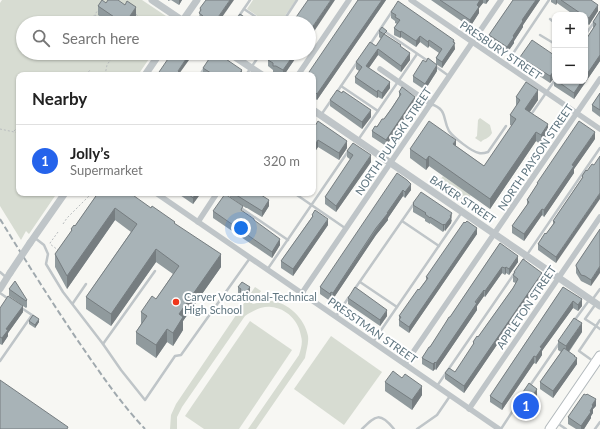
<!DOCTYPE html>
<html lang="en">
<head>
<meta charset="utf-8">
<style>
	body { margin:0; font-family:Lato,sans-serif; background:#f2f2f2; color:#222 }
	.controls { position:absolute; right:12px; top:12px; display:grid; overflow:hidden; border-radius:8px; box-shadow:0 1px 3px #0004 }
	.controls button { width:36px; height:36px; display:grid; place-items:center; padding:0; border:0; border-bottom:1px solid #e0e0e0; background:#fff; color:#222; font:20px sans-serif }
	.you { position:absolute; left:241px; top:228px; width:14px; height:14px; margin:-10px; border:3px solid #fff; border-radius:50%; background:#1a73e8; box-shadow:0 0 0 6px #1a73e833 }
	.badge { display:grid; place-items:center; width:26px; height:26px; border-radius:50%; background:#2563eb; color:#fff; font-size:13px; font-weight:700 }
	.pin { position:absolute; translate:-50% -50%; border:2px solid #fff; box-shadow:0 1px 4px #0006 }
	.list { margin:0; padding:0; list-style:none }
	h2 { display:flex; justify-content:space-between; align-items:center; height:52px; margin:0; padding:0 16px; font-size:17px }
	h2 small { font-size:13px; font-weight:400; color:#767676 }
	.list li { display:grid; grid-template-columns:26px 1fr auto; gap:12px; align-items:center; box-sizing:border-box; height:72px; padding:0 16px; border-top:1px solid #e0e0e0 }
	.list b { display:block; font-size:15px; white-space:nowrap }
	.list p { margin:0; font-size:13px; white-space:nowrap; color:#767676 }
	.list em { font-size:13px; font-style:normal; color:#767676 }
	.icon { flex:none; width:22px; height:22px; fill:none; stroke:currentColor; stroke-width:2; stroke-linecap:round; stroke-linejoin:round }
	.map { position:relative; flex:none; width:600px; height:429px; overflow:hidden }
	.search { position:absolute; background:#fff; box-shadow:0 1px 3px #0004; left:16px; top:16px; width:300px; height:44px; display:flex; align-items:center; gap:10px; box-sizing:border-box; padding:0 14px; border-radius:22px; color:#767676; font-size:15px }
	.panel { position:absolute; background:#fff; box-shadow:0 1px 3px #0004; left:16px; top:72px; width:300px; height:124px; border-radius:8px }
	.map>svg:first-child { display:block }
	.green { fill:#d7dcd2 }
	.lines { fill:none; stroke-linecap:round; stroke-linejoin:round }
	.primary-casing { stroke:#b2b9bc; stroke-width:11 }
	.path { stroke:#b9bdbf; stroke-width:1; stroke-dasharray:2 2; stroke-linecap:butt }
	.service { stroke:#bfc5c8; stroke-width:2.5 }
	.minor { stroke:#bfc5c8; stroke-width:5.5 }
	.tertiary { stroke:#bfc5c8; stroke-width:7 }
	.primary { stroke:#fff; stroke-width:9 }
	.rail { stroke:#a0a9ae; stroke-width:2; stroke-dasharray:6 3; stroke-linecap:butt }
	.tertiary-bridge { stroke:#bfc5c8; stroke-width:7 }
	.wall { fill:#909a9d }
	.shaded-wall { fill:#767d80 }
	.building { fill:#a8b3b7; stroke:#767d80 }
	.poi-dot { fill:#ef361b; stroke:#fff; stroke-width:1.5 }
	.labels { text-anchor:middle; dominant-baseline:central; stroke-width:4; stroke-linejoin:round; paint-order:stroke }
	.street-label { font-size:11px; fill:#607680; stroke:#fff }
	.poi-label { font-size:11px; fill:#607680; stroke:#fff; text-anchor:start }
</style>
</head>
<body>
<div class="map">
<svg width="600" height="429" viewBox="0 0 600 429">
	<rect width="100%" height="100%" fill="#f7f7f3"/>
	<g class="green">
		<path d="M2,0h140l30,20v3h-149v30h130l-15,22h-119v118h38l-28,41 -3,-3 -5,9 -21,-34v-203z"/>
		<path d="M253,0h43l-16,23h-12l-21,-14z"/>
		<path d="M480,118l10,7 2,8c-4,7 -8,5 -11,9l-6,-4 2,-2 1,-16z"/>
		<path d="M443,176l28,19 -6,7 -27,-19z"/>
		<path d="M255,287l6,4 -9,13c6,-1 12,-3 19,-3 17,1 34,18 37,35 1,7 -2,15 -3,22l-49,71h-8l51,-74c2,-6 4,-13 2,-19 -2,-15 -15,-28 -30,-29 -9,-1 -19,4 -26,9l-63,91 -5,10v12h-7l1,-14 5,-11z"/>
		<path d="M250,321l42,29 -53,79h-35l-19,-13z"/>
		<path d="M331,336l51,36 -38,53 -50,-36z"/>
	</g>
	<g class="lines">
		<defs>
			<path id="primary" d="M550,429l50,-73"/>
		</defs>
		<use href="#primary" class="primary-casing"/>
		<g class="path">
			<path d="M136,14c3,3 2,6 1,9"/>
			<path d="M95,15l11,8"/>
			<path d="M89,23l9,-13"/>
			<path d="M167,23l4,-1"/>
			<path d="M107,53l5,3"/>
			<path d="M86,75l4,-5"/>
			<path d="M105,75l2,-10 8,-12"/>
			<path d="M0,129l19,4"/>
			<path d="M14,131l5,-5"/>
			<path d="M63,224l4,-6 25,-25"/>
			<path d="M58,232l-8,11v1l8,6"/>
		</g>
		<g class="service">
			<path d="M244,9l21,14"/>
			<path d="M239,16l11,-16"/>
			<path d="M550,19l5,4"/>
			<path d="M282,23l15,-23"/>
			<path d="M384,31l44,30"/>
			<path d="M540,35l15,9"/>
			<path d="M585,35l10,-14"/>
			<path d="M369,46l24,-36"/>
			<path d="M506,64l43,-64"/>
			<path d="M435,66l14,10"/>
			<path d="M200,75l5,-8"/>
			<path d="M246,75l15,-22"/>
			<path d="M341,86l37,25"/>
			<path d="M337,92l21,-31"/>
			<path d="M431,104c17,6 11,14 18,27 4,6 23,21 30,22 3,1 6,0 9,-1l18,-26"/>
			<path d="M321,115l11,-16"/>
			<path d="M530,116l25,-36"/>
			<path d="M358,140l59,-86"/>
			<path d="M294,193l51,35"/>
			<path d="M241,208l47,32"/>
			<path d="M402,221l37,25"/>
			<path d="M35,238l9,7 4,9 -2,10 17,28 40,52 18,26 24,30 30,-44 6,-1 69,-97"/>
			<path d="M522,262l78,-114"/>
			<path d="M267,270l82,-120"/>
			<path d="M0,272l7,6"/>
			<path d="M360,282l37,25"/>
			<path d="M354,290l61,-88"/>
			<path d="M0,293l10,7"/>
			<path d="M592,300l8,-11"/>
			<path d="M73,303l13,-19"/>
			<path d="M595,305l-10,14 11,7 4,-6"/>
			<path d="M336,316l13,-19"/>
			<path d="M574,321l16,-22"/>
			<path d="M373,342l89,-130"/>
			<path d="M103,344l52,-73"/>
			<path d="M0,361l32,-46 -12,-8"/>
			<path d="M593,361l-14,-10 17,-25 4,3"/>
			<path d="M437,386l79,-115"/>
			<path d="M529,387l31,-45"/>
			<path d="M557,423l9,6"/>
			<path d="M362,429c14,-14 18,-17 32,0"/>
			<path d="M417,429l20,-14 13,-19"/>
			<path d="M501,429l15,-23"/>
			<path d="M595,429l5,-7"/>
		</g>
		<g class="minor">
			<path d="M411,0l189,129"/>
			<path d="M380,69l51,35"/>
			<path d="M298,75l51,-75"/>
			<path d="M156,193l343,236"/>
			<path d="M198,222l19,-29"/>
			<path d="M302,293l199,-293"/>
			<path d="M405,364l195,-285"/>
			<path d="M469,409l131,-192"/>
		</g>
		<g class="tertiary">
			<path d="M152,0l34,23"/>
			<path d="M181,23l16,-23"/>
			<path d="M229,53l33,22"/>
			<path d="M145,75l15,-22"/>
			<path d="M313,110l287,196"/>
			<path d="M30,243l35,-50"/>
			<path d="M0,289l10,-16"/>
		</g>
		<use href="#primary" class="primary"/>
		<path class="rail" d="M0,219c30,49 61,98 94,145 16,23 32,45 51,65"/>
		<path class="tertiary-bridge" d="M10,273l20,-30"/>
	</g>
	<g class="wall">
		<path d="M168,0h14l-3,5 -8,-5 -3,1z"/>
		<path d="M358,0h28l-69,100 -4,-3v-22z"/>
		<path d="M431,0h58l-3,4 -3,-1 -4,5v5l-9,14z"/>
		<path d="M513,0h27l-17,25v2l-9,14v2l-7,10 -18,-12v-6z"/>
		<path d="M551,0h40l7,11 -9,14 -4,-3v-7h-11l-17,-12 -1,2 -5,-3z"/>
		<path d="M106,3l30,14 -2,3v3h-25l-11,-8v-9z"/>
		<path d="M200,8l18,15h-15l-4,-3z"/>
		<path d="M600,11v50l-26,38 -20,-13v-7l1,-1v3h30v-40l8,-13v-6z"/>
		<path d="M391,12l63,31 1,6 -13,19 -6,-4v-6l3,-5 -10,-7 -1,2 -8,-6 -4,5 -15,-10 -1,1 -6,-3v-7l3,-4 -2,-1v-2l-4,-3z"/>
		<path d="M379,31l8,5 14,11 9,13 -9,12 -23,-17 -9,13 21,20 -8,11 -4,-2 -1,1 -22,-15v-6l4,-6 -3,-2v-7l20,-16 5,-7 -2,-2z"/>
		<path d="M201,53h10l-3,5z"/>
		<path d="M299,53l-15,22h-3l-5,-3 -3,1v-3l-5,-4v-6z"/>
		<path d="M520,57l34,2h1v19h-1l-4,5 -30,-20z"/>
		<path d="M203,68l39,7h-39z"/>
		<path d="M437,71l-12,19 -12,-8v-6z"/>
		<path d="M399,92l16,11 -29,43 -14,-9v-6l12,-12 15,-22z"/>
		<path d="M600,93v24l-8,-6v-6z"/>
		<path d="M516,97l22,3 -8,12 18,22 -7,11 -5,-4 -46,68 -61,-43 -3,4 -16,-12v-9l46,-3 28,20 28,-40 -2,-1v-10l6,-8z"/>
		<path d="M330,100l41,17 -9,12 -32,-23z"/>
		<path d="M313,127l34,21 -8,12 -21,-13 -4,6 -1,-1z"/>
		<path d="M595,139l-21,30v4l-30,44 -2,-2 -18,26 -12,-8v-7l15,-21v-5l10,-15v-2z"/>
		<path d="M347,151l24,11 -35,50 -11,-8v-7l26,-37 -4,-3z"/>
		<path d="M586,170l-30,93 -18,-13v-6l8,-10 7,-10v-3l29,-43v-2z"/>
		<path d="M407,181l4,9 -6,8 -2,-2 -15,22v2l-12,15 -43,64 -2,-1 -1,3 -10,-7v-7z"/>
		<path d="M98,193l53,15 24,16 46,43 -38,54v9l-10,16 -6,-4 -11,16 -20,-14v-12l5,-8v-12l15,-13 17,-25 -17,-12 -45,64 -25,-17v-12l45,-65 -16,-12 -48,69 -12,-22v-13l16,-22v-3l4,-3z"/>
		<path d="M177,193h24l-8,11z"/>
		<path d="M230,193h28l11,13 -7,11 -15,-9h-1l-16,-11z"/>
		<path d="M413,203l39,17 -1,3 -6,8 -1,-1 -1,2 -13,-9v1l-5,-3v-2l-12,-7z"/>
		<path d="M213,211h30l37,34 -8,13 -59,-40z"/>
		<path d="M312,215l16,10 -35,51 -12,-8v-7l31,-44z"/>
		<path d="M465,223l12,11 -68,99 -10,-7v-10l20,-26 7,-10v-3z"/>
		<path d="M600,229l-9,57 -10,-5 -5,-8v-8z"/>
		<path d="M500,243l18,19 -9,13 -3,-2 -1,2 -3,-2 -17,24 -1,-1 -7,10v4l-41,60 -1,-1 -2,2 -11,-7v-6l24,-34v-2l4,-5z"/>
		<path d="M514,272l28,7 -78,114 -19,-14v-6l10,-1 18,-26v-4l5,-5 35,-49 3,-5 -3,-1v-7l1,-1z"/>
		<path d="M238,287l12,6 -6,8 -4,-3v-4l-2,-1z"/>
		<path d="M563,287l19,19 -4,5 -5,-3 -29,40 -2,3v4l-6,9 -2,-1 -32,47 -12,-8v-6z"/>
		<path d="M9,289l18,11v7l-1,1 -17,-12z"/>
		<path d="M348,298l39,18 -7,10 -32,-22z"/>
		<path d="M0,308l23,4 -15,21v3l-6,9 -2,-1z"/>
		<path d="M29,321l10,1 -4,6 -6,-4z"/>
		<path d="M582,332l-13,20 6,5 2,7 -24,34 -13,-9v-7l21,-30 -3,-2v-9z"/>
		<path d="M385,382l37,13 -10,15 -27,-19z"/>
		<path d="M537,398l-14,21 -8,-5v-10z"/>
		<path d="M596,406l-3,3v4l-2,3v2l-7,11h-8l-8,-5v-7z"/>
	</g>
	<g class="shaded-wall">
		<path d="M179,0h3l-3,5z"/>
		<path d="M230,0h4l-16,23h-4z"/>
		<path d="M331,0h4l-26,39v-7z"/>
		<path d="M382,0h4l-69,100v-6z"/>
		<path d="M480,0h3v3l-4,5v5l-9,14v-7l7,-15z"/>
		<path d="M486,0h3l-3,4z"/>
		<path d="M536,0h4l-17,25v2l-9,14v2l-7,10v-6l6,-11 9,-16z"/>
		<path d="M556,0h1v3l-1,2z"/>
		<path d="M598,5v6l-9,14v-7z"/>
		<path d="M136,7v10l-2,3v3h-4v-7z"/>
		<path d="M401,31v6l-1,1v-6z"/>
		<path d="M420,36v6l-4,5v-6z"/>
		<path d="M429,40v6l-1,2v-6z"/>
		<path d="M454,40l1,9 -13,19v-6z"/>
		<path d="M378,49v6l-12,17v-6z"/>
		<path d="M190,53h4l-15,21v1h-2l1,-4z"/>
		<path d="M208,53h3l-3,5z"/>
		<path d="M295,53h4l-15,22h-1v-5z"/>
		<path d="M410,53v7l-9,12v-6z"/>
		<path d="M600,55v6l-26,38v-6l8,-12h3v-4z"/>
		<path d="M437,65v6l-12,19v-6z"/>
		<path d="M242,70v5h-4z"/>
		<path d="M554,71v7l-4,5v-7z"/>
		<path d="M390,82v6l-8,11v-6z"/>
		<path d="M378,90v7l-1,1v-6z"/>
		<path d="M538,90v10l-13,18v-9z"/>
		<path d="M415,97v6l-29,43v-6z"/>
		<path d="M371,110v7l-9,12v-7z"/>
		<path d="M315,117v6l-2,3v-6z"/>
		<path d="M548,124v10l-7,11v-10z"/>
		<path d="M536,132v9l-46,68v-10z"/>
		<path d="M595,132v7l-21,30v4l-30,44v-7l28,-45z"/>
		<path d="M318,140v7l-4,6v-7z"/>
		<path d="M456,140v9l-3,-5z"/>
		<path d="M347,141v7l-8,12v-7z"/>
		<path d="M371,155v7l-35,50v-6z"/>
		<path d="M429,156v10l-3,4v-10z"/>
		<path d="M411,184v6l-6,8v-6z"/>
		<path d="M403,190v6l-15,22v2l-12,15 -43,64v-6z"/>
		<path d="M196,193h5l-8,11v-6z"/>
		<path d="M600,193v6l-44,64v-6z"/>
		<path d="M269,200v6l-7,11v-6z"/>
		<path d="M115,208v12l-48,69v-13z"/>
		<path d="M542,209v6l-18,26v-7z"/>
		<path d="M452,213l-1,10 -6,8v-6z"/>
		<path d="M328,219v6l-35,51v-7z"/>
		<path d="M444,224v6l-1,2v-7z"/>
		<path d="M477,228v6l-68,99v-6z"/>
		<path d="M280,239v6l-8,13v-6z"/>
		<path d="M156,249v13l-45,64v-12z"/>
		<path d="M221,254v13l-38,54v9l-10,16v-13l6,-19z"/>
		<path d="M518,256v6l-9,13v-6z"/>
		<path d="M600,266v7l-9,13v-6z"/>
		<path d="M502,267v6l-17,24v-6z"/>
		<path d="M506,267v6l-1,2v-7z"/>
		<path d="M542,273v6l-78,114v-7z"/>
		<path d="M250,287v6l-6,8v-6z"/>
		<path d="M484,290v6l-7,10v4l-41,60v-7z"/>
		<path d="M331,292v6l-1,3v-7z"/>
		<path d="M582,299v7l-4,5v-6z"/>
		<path d="M573,301v7l-29,40 -2,3v4l-6,9v-7l4,-10z"/>
		<path d="M23,306v6l-15,21v3l-6,9v-7l4,-9z"/>
		<path d="M387,310v6l-7,10v-6z"/>
		<path d="M39,319v3l-4,6v-3z"/>
		<path d="M582,323v9l-16,23v-9z"/>
		<path d="M167,329v13l-11,16v-13z"/>
		<path d="M534,356v7l-32,47v-6z"/>
		<path d="M575,356v4l2,-2v6l-24,34v-7z"/>
		<path d="M435,362v7l-2,2v-7z"/>
		<path d="M422,386v9l-10,15v-10z"/>
		<path d="M537,389v9l-14,21v-9z"/>
		<path d="M596,399v7l-3,3v4l-2,3v2l-7,11h-3v-3l9,-15 2,-6z"/>
	</g>
	<g class="building">
		<path d="M102,0l4,3 2,-3h10l7,5 2,-4 9,6 -6,9 4,2 -4,5h-7l-25,-17z"/>
		<path d="M206,0h24l-16,23 -7,-5 -3,1 -1,-3 -4,-3 2,-3 -1,-2z"/>
		<path d="M308,0h23l-22,32v-9h-17z"/>
		<path d="M358,0h24l-65,94 -4,-4v-15h-6z"/>
		<path d="M440,0h40l-3,5 2,2 -9,13z"/>
		<path d="M513,0h23l-14,20 1,1 -10,15 1,1 -7,10 -18,-12z"/>
		<path d="M561,0h30l7,5 -9,13 -4,-2v-1h-2z"/>
		<path d="M398,1l56,39 -1,2 2,1 -13,19 -6,-4 6,-9 -13,-9 -1,2 -8,-6 -4,5 -15,-10 -1,1 -6,-4 6,-8 -5,-3 1,-2 -5,-3z"/>
		<path d="M600,11v44l-15,22v-36l11,-17 -3,-2z"/>
		<path d="M240,14l13,9h-21l3,-4 2,-1z"/>
		<path d="M382,27l5,4 -3,3 17,11 -1,1 10,7 -9,13 -23,-17 -12,17 24,16 -8,11 -4,-3 -1,2 -22,-15 7,-10 -6,-5 14,-20 6,4 8,-12 -5,-3z"/>
		<path d="M532,40l22,15 -2,3 3,1v12h-1l-4,5 -30,-19z"/>
		<path d="M172,53h18l-12,18 1,1 -2,3h-20z"/>
		<path d="M213,53h4l25,17 -4,5h-24l-11,-7z"/>
		<path d="M272,53h23l-12,17 -7,-4h-3v-3l-5,-3z"/>
		<path d="M428,58l9,7 -12,19 -12,-8 10,-16 3,2z"/>
		<path d="M557,81h25l-8,12z"/>
		<path d="M526,82l12,8 -13,19 23,15 -7,11 -5,-3 -46,67 -61,-43 -3,4 -16,-11 19,-28 27,19 -3,4 31,22 32,-47 -6,-4 10,-15 -4,-3z"/>
		<path d="M402,87l13,10 -29,43 -14,-9 3,-5 2,1 5,-8h2l8,-11 9,-14 -2,-2z"/>
		<path d="M337,90l5,3 1,-2 28,19 -9,12 -32,-22z"/>
		<path d="M600,93v17l-8,-5z"/>
		<path d="M318,121l29,20 -8,12 -21,-13 -4,6h-1v-19l2,-1z"/>
		<path d="M579,121l16,11 -23,33 2,1 -30,44 -2,-1 -18,25 -12,-8 17,-24 -2,-2 11,-17h-1z"/>
		<path d="M353,143l18,12 -35,51 -11,-9 28,-42 -6,-4z"/>
		<path d="M600,156v37l-44,64 -18,-13 7,-11 1,1 9,-12 -2,-1 30,-44 -1,-1 4,-6 1,1 5,-7 2,1z"/>
		<path d="M397,173l10,7 4,4 -6,8 -2,-2 -16,23h1l-12,15 -43,65 -2,-1 -1,2 -10,-7z"/>
		<path d="M421,192l31,21 -2,3 1,1 -6,8 -1,-1 -1,1 -13,-8v1l-5,-4 1,-1 -13,-8 1,-1 -1,-1z"/>
		<path d="M98,193h32l21,15 1,-2 23,16 -1,1 47,31 -42,60 4,3 -10,16 -6,-4 -11,16 -20,-13 11,-16 -6,-4 11,-16 4,3 23,-33 -23,-17 -45,65 -25,-17 51,-73 -22,-16 -48,68 -12,-22 17,-24 -1,-1 3,-4 1,1z"/>
		<path d="M187,193h9l-3,5z"/>
		<path d="M233,193h25l11,7 -7,11z"/>
		<path d="M225,194l18,12 -2,4 13,9v1l26,19 -8,13 -59,-41z"/>
		<path d="M315,210l13,9 -35,50 -12,-8 32,-45 -1,-1z"/>
		<path d="M467,221l10,7 -68,99 -10,-7 2,-3 -2,-1 19,-27 1,1 9,-12 -2,-1 38,-55 1,1z"/>
		<path d="M600,229v37l-9,14 -6,-4 -4,-1 -5,-9v-1z"/>
		<path d="M500,243l18,13 -9,13 -3,-2 -1,1 -3,-1 -17,24 -1,-1 -9,12 2,1 -41,60 -1,-1 -2,2 -11,-6 7,-11h1l16,-25 3,-5h1z"/>
		<path d="M523,259l19,14 -78,113 -19,-13 4,-5 6,4 19,-29 -1,-1 4,-6 1,1 35,-49 5,-9 -5,-4 2,-3h-1z"/>
		<path d="M15,281l12,19 -1,1 -17,-12z"/>
		<path d="M242,282l8,5 -6,8 -4,-4 1,-2 -3,-2z"/>
		<path d="M355,287l32,23 -7,10 -32,-22z"/>
		<path d="M563,287l19,12 -4,6 -5,-4 -29,41 -4,5 2,1 -6,9 -2,-1 -32,48 -12,-8z"/>
		<path d="M8,296l15,10 -17,23 2,1 -6,8 -2,-1v-29z"/>
		<path d="M33,315l6,4 -4,6 -6,-4z"/>
		<path d="M574,318l8,5 -16,23 -8,-5z"/>
		<path d="M564,348l11,8h-1l3,2 -24,33 -13,-9z"/>
		<path d="M393,371l9,7 3,-4 17,12 -10,14 -27,-18z"/>
		<path d="M0,380l68,47 -1,2h-67z"/>
		<path d="M529,383l8,6 -14,21 -8,-6z"/>
		<path d="M584,394l2,1 1,-1 9,5 -4,6 1,1 -3,5 1,1 -10,14 -13,-9z"/>
	</g>
	<circle class="poi-dot" cx="176" cy="302" r="4"/>
	<g class="labels">
		<g class="street-label">
			<text transform="translate(501 50) rotate(34)">PRESBURY STREET</text>
			<text transform="translate(393 141) rotate(-56)">NORTH PULASKI STREET</text>
			<text transform="translate(535 157) rotate(-56)">NORTH PAYSON STREET</text>
			<text transform="translate(463 199) rotate(34)">BAKER STREET</text>
			<text transform="translate(526 307) rotate(-56)">APPLETON STREET</text>
			<text transform="translate(373 330) rotate(35)">PRESSTMAN STREET</text>
		</g>
		<g class="poi-label">
			<text x="184" y="296">Carver Vocational-Technical<tspan x="184" dy="13">High School</tspan></text>
		</g>
	</g>
</svg>
<div class="controls">
<button>+</button>
<button>−</button>
</div>
<div class="you"></div>
<div class="pin badge" style="left:526px;top:406px">1</div>
<div class="search"><svg class="icon" aria-label="search" viewBox="0 0 24 24"><circle cx="10" cy="10" r="6"/><path d="M15 15l6 6"/></svg>Search here</div>
<section class="panel">
<h2>Nearby<small></small></h2>
<ul class="list">
<li><span class="badge">1</span><div><b>Jolly’s</b><p>Supermarket</p></div><em>320 m</em></li>
</ul>
</section>
</div>
</body>
</html>
